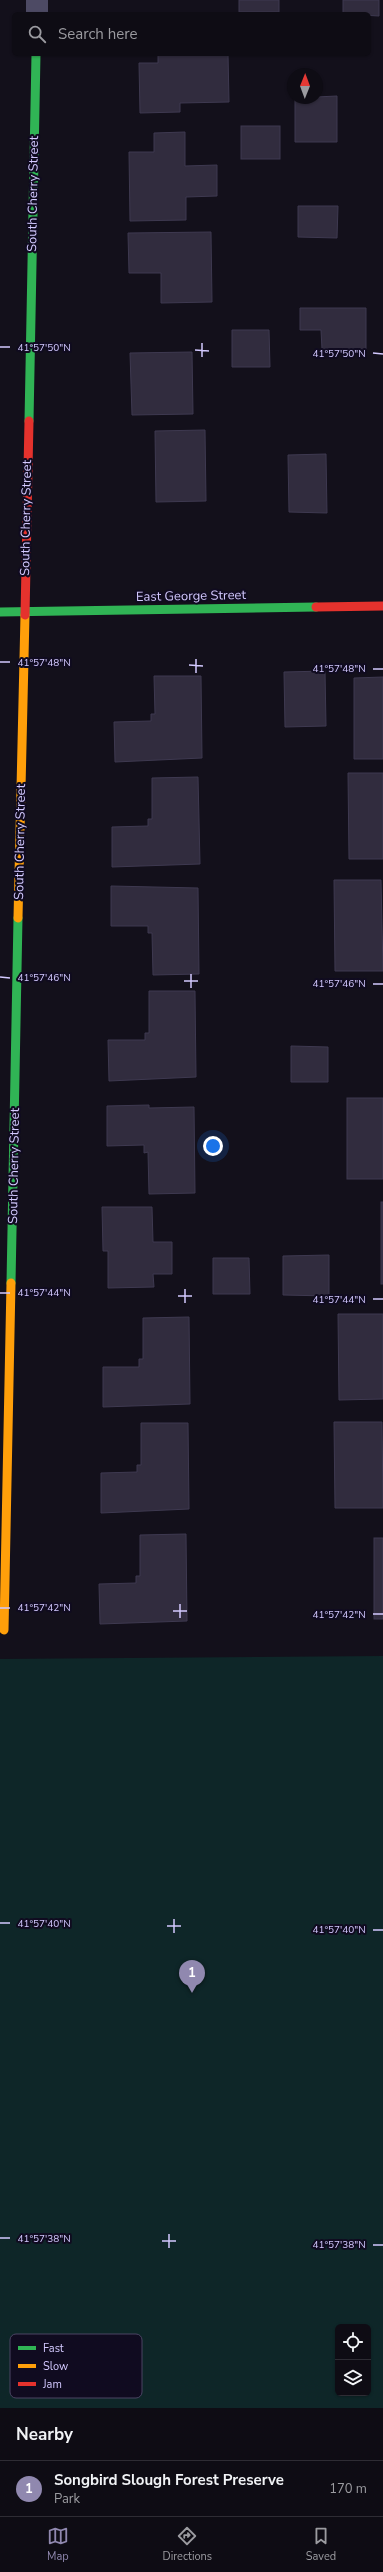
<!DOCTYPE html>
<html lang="en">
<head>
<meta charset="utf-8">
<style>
	body { margin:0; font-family:"Nunito Sans",sans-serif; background:#1c1a22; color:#f1f3f6 }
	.controls { position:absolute; right:12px; bottom:12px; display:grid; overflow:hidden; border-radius:6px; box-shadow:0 1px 3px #0004 }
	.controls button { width:36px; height:36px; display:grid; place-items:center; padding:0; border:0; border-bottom:1px solid #2e2c34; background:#0e0c14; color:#f1f3f6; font:20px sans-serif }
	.compass { position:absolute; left:287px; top:68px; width:36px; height:36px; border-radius:50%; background:#0e0c14; box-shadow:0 1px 3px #0004; rotate:1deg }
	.you { position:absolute; left:213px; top:1146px; width:14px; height:14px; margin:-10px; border:3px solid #fff; border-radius:50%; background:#1a73e8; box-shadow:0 0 0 6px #1a73e833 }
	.badge { display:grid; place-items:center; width:26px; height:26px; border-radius:50%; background:#9088af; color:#fff; font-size:13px; font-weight:700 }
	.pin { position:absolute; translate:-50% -33px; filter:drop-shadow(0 1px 2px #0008) }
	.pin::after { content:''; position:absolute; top:21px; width:14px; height:12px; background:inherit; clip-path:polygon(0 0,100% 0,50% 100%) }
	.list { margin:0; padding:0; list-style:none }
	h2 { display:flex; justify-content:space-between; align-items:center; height:52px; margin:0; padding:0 16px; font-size:17px }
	h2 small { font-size:13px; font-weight:400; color:#9b9ba0 }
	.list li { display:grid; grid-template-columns:26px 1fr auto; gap:12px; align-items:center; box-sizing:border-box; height:56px; padding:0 16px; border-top:1px solid #2e2c34 }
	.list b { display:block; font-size:15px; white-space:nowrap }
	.list p { margin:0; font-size:13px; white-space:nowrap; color:#9b9ba0 }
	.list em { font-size:13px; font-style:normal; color:#9b9ba0 }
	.icon { flex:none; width:22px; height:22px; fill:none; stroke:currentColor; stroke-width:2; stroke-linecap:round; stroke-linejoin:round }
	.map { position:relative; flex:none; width:383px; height:2408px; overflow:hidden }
	.search { position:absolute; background:#0e0c14; box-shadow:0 1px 3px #0004; left:12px; right:12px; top:12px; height:44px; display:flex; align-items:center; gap:10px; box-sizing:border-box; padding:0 14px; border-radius:6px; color:#9b9ba0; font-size:15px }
	.sheet { height:108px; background:#0e0c14 }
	nav { display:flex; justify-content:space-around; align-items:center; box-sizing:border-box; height:56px; border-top:1px solid #2e2c34; background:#0e0c14; font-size:11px; color:#9b9ba0 }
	nav a { display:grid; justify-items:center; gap:2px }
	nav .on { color:#9088af }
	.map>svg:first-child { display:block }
	.green { fill:#0e2628; fill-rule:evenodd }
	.building { fill:#312c3e; stroke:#3e3950 }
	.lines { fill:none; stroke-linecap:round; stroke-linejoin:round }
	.street { stroke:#4d4a64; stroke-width:22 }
	.fast { stroke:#30b455; stroke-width:9 }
	.slow { stroke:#ff9f0a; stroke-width:9 }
	.jam { stroke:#e5322d; stroke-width:9 }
	.ticks { fill:none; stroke:#d3c9ff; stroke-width:1.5 }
	.labels { text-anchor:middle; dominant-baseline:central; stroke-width:4; stroke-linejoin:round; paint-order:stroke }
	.street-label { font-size:13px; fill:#d3c9ff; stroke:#100b20 }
	.key { fill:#100b20; stroke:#4a4463; stroke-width:1 }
	.key-label { font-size:11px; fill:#d3c9ff }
	.ticks-label { font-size:10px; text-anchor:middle; fill:#d3c9ff; stroke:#100b20; stroke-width:4; stroke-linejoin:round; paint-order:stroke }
</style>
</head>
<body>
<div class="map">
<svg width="383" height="2408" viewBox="0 0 383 2408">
	<rect width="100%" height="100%" fill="#13101b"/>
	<path class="green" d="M383,1656v752h-383v-749zM338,2327h30v66h-30z"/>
	<g class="building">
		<rect x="239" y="0" width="40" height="12"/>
		<path d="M343,0h36v16l-36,-2z"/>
		<path d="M158,54h70l1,48 -49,1v9l-40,1 -1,-50h19z"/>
		<path d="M337,96v46h-42v-44z"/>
		<rect x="241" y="126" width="39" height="33"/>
		<path d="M185,132v34l32,-1v31l-31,1v23l-56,1 -1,-69h25v-19z"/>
		<path d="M298,206h40l-1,32 -39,-1z"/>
		<path d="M211,232l1,70 -51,1v-30h-32l-1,-40z"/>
		<path d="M300,308h66v41h-44l-1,-19h-21z"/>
		<path d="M232,330h37l1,37h-38z"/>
		<path d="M192,352l1,62 -61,1 -2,-62z"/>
		<path d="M205,430l1,71 -50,1 -1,-71z"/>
		<path d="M326,454l1,59 -38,-1 -1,-57z"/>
		<path d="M325,671l1,55 -41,1 -1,-55z"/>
		<path d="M154,676h47l1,82 -87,4 -1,-40 37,-1v-7h4z"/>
		<path d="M383,677v82h-29v-81z"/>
		<path d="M348,773h35v86h-34z"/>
		<path d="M198,777l2,87 -88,3v-40l36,-1v-7h4v-41z"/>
		<path d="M334,880h47l2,91h-48z"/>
		<path d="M111,886l87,2 1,86 -46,1 -1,-42h-4v-7h-37z"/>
		<path d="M149,991h46l1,86 -87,4 -1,-41h37v-7h4z"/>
		<path d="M291,1046l37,1v35h-37z"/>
		<rect x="347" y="1098" width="36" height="81"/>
		<path d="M149,1105v3l45,-1 1,86 -46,1 -1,-42 -4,1v-8l-37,1v-40z"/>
		<rect x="381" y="1202" width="2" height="82"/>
		<path d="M102,1207h50l1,35h19v32h-19l1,13 -46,1v-37h-5z"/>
		<path d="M329,1255v41l-46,-1v-39z"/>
		<path d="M213,1258h36l1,36h-37z"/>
		<path d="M338,1314h45v85l-44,1z"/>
		<path d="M189,1317l1,87 -87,3v-40h36v-8h4v-41z"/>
		<path d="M334,1422h48l1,86h-48z"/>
		<path d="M141,1423h47l1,86 -88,4v-40l36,-1v-7h4z"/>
		<path d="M186,1534l1,87 -87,3 -1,-40 37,-1v-7h4v-41z"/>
		<rect x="374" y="1538" width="9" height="81"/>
	</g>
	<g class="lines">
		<path class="street" d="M37,14v-14"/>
		<g class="fast">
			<path d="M29,421l7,-367"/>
			<path d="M0,612l316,-5"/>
			<path d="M11,1283l7,-365"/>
		</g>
		<g class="slow">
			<path d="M18,918l7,-303"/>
			<path d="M4,1630l7,-347"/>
		</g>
		<g class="jam">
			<path d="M316,607l67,-1"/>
			<path d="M25,615l4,-194"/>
		</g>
	</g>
	<path class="ticks" d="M0,347h10M195,350l14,1M373,353l10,1M202,357v-14M0,662h10M189,665l14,1M373,669h10M196,673v-14M0,977l10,1M184,981h14M373,984h10M191,988v-14M0,1293h10M178,1296h14M373,1299h10M185,1303v-14M0,1608h10M173,1611h14M373,1614h10M180,1618v-14M0,1923h10M167,1926h14M373,1930h10M174,1933v-14M0,2238h10M162,2241h14M373,2245h10M169,2248v-14"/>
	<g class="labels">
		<g class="street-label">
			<text transform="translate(33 194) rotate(-89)">South Cherry Street</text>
			<text transform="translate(26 518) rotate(-89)">South Cherry Street</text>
			<text transform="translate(191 596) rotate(-1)">East George Street</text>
			<text transform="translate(20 842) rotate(-89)">South Cherry Street</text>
			<text transform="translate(14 1166) rotate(-89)">South Cherry Street</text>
		</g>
	</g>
	<rect x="10" y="2334" width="132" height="64" rx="6" class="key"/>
	<rect x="18" y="2346" width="18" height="4" fill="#30b455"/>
	<rect x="18" y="2364" width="18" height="4" fill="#ff9f0a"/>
	<rect x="18" y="2382" width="18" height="4" fill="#e5322d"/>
	<g class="key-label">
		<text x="43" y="2352">Fast</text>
		<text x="43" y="2370">Slow</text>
		<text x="43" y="2388">Jam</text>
	</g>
	<g class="ticks-label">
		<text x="44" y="351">41°57'50"N</text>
		<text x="339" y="357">41°57'50"N</text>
		<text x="44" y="666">41°57'48"N</text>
		<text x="339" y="672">41°57'48"N</text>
		<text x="44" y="981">41°57'46"N</text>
		<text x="339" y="987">41°57'46"N</text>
		<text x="44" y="1296">41°57'44"N</text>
		<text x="339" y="1303">41°57'44"N</text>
		<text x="44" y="1611">41°57'42"N</text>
		<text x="339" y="1618">41°57'42"N</text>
		<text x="44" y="1927">41°57'40"N</text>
		<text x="339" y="1933">41°57'40"N</text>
		<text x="44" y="2242">41°57'38"N</text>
		<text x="339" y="2248">41°57'38"N</text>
	</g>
</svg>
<div class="controls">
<button><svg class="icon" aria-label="locate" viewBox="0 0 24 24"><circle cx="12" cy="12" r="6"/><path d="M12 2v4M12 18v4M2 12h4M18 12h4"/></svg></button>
<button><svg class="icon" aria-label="layers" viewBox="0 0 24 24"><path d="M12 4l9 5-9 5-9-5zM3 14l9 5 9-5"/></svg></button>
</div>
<svg class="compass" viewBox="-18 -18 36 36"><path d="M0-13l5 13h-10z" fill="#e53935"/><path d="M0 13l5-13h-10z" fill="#9b9ba0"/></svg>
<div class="you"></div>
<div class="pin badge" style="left:192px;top:1993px">1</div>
<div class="search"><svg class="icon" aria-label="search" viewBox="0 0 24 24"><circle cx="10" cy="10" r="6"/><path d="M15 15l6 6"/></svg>Search here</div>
</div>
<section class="sheet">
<h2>Nearby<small></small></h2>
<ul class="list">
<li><span class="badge">1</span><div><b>Songbird Slough Forest Preserve</b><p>Park</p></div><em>170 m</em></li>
</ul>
</section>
<nav>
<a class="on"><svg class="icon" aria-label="map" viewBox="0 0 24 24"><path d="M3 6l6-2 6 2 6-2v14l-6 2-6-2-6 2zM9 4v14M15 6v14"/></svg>Map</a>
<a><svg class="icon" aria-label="directions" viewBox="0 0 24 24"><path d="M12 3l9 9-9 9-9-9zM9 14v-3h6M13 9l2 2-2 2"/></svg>Directions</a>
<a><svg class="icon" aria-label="saved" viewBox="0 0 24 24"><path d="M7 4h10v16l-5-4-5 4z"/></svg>Saved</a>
</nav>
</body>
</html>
